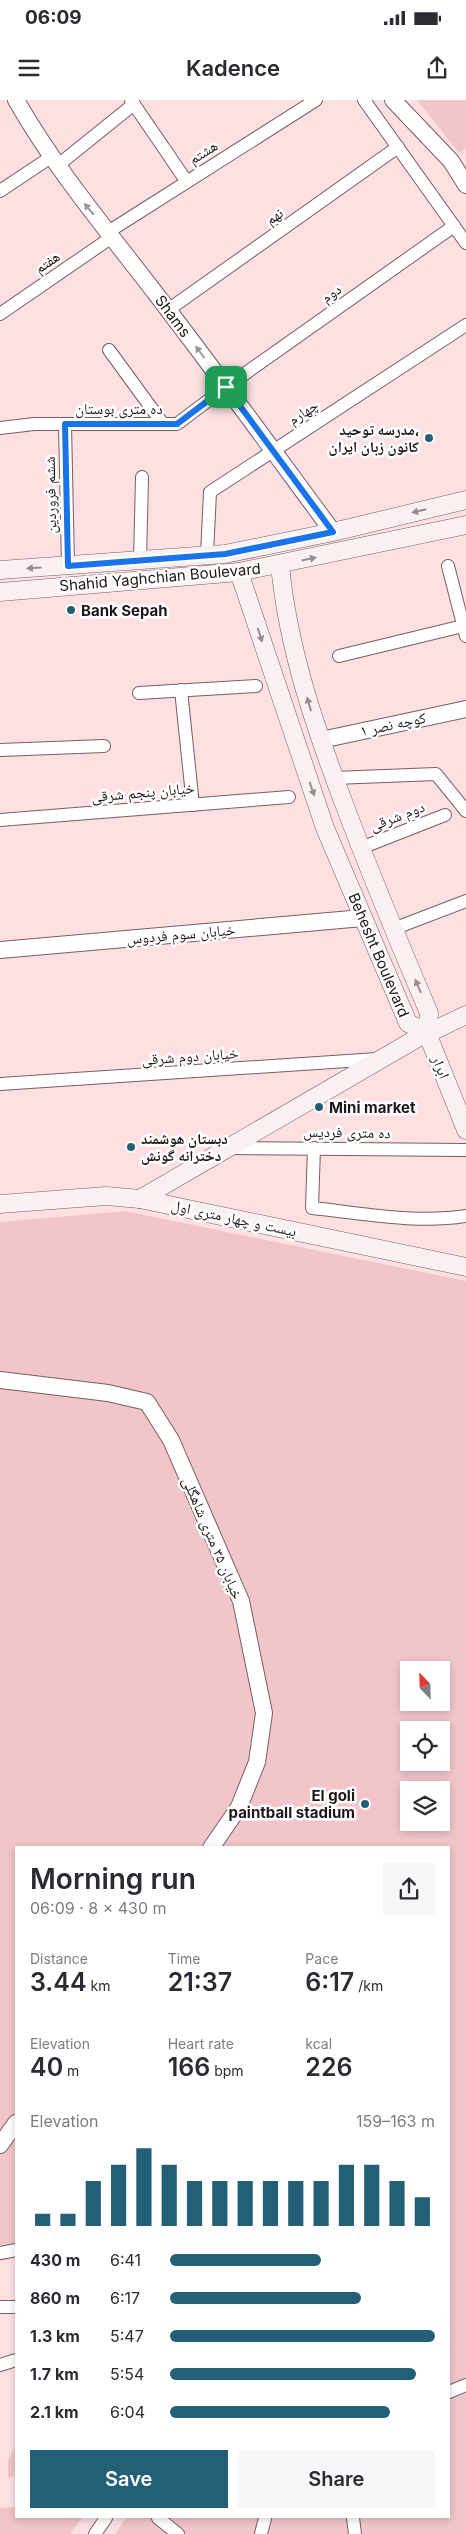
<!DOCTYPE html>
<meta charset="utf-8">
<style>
:root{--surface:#fff;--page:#f7f7f7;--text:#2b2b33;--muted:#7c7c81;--accent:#236077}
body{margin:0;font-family:Inter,"Noto Naskh Arabic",sans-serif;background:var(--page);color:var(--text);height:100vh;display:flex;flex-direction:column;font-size:19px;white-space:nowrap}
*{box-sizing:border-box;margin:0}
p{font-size:16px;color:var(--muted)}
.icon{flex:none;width:28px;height:28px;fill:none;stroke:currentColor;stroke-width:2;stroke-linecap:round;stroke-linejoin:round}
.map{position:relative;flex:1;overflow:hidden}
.sheet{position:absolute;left:15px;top:1746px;width:435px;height:672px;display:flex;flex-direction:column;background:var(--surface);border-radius:0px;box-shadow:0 2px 8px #0003}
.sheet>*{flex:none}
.needle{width:32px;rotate:337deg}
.fabs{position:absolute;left:400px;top:1561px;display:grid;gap:10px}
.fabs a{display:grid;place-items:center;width:50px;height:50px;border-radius:0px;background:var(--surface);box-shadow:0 2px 8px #0003;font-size:25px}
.pin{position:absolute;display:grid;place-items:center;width:42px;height:42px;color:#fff;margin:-21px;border-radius:10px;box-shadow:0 2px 8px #0006}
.round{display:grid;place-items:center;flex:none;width:52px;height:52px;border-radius:0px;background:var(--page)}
.summary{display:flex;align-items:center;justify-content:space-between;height:85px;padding:0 15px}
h1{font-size:28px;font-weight:600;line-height:38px}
.figures{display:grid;grid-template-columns:repeat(3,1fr);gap:8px;height:85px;padding:5px 15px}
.figures div{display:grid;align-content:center}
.figures b{font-size:25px;font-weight:600}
.figures small{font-size:14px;font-weight:400}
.figures p{font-size:14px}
.chart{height:140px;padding:10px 15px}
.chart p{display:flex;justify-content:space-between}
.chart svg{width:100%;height:90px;margin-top:5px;stroke:var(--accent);stroke-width:6}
.cta{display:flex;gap:10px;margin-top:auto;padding:10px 15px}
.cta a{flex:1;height:58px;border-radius:0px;background:var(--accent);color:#fff;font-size:20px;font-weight:600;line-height:58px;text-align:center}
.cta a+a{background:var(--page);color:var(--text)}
ul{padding:0 15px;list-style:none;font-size:16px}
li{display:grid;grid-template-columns:80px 60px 1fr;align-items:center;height:38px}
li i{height:12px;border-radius:6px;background:var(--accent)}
.status{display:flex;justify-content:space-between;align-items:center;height:35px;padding:0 25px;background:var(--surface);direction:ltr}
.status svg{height:14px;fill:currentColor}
header{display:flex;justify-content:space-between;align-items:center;height:65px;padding:0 15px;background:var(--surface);font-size:22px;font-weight:600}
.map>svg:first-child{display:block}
.green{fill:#f1c5ca;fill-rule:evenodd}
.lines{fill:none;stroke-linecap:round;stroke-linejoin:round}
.minor-casing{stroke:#775e61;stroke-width:14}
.tertiary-casing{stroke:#775e61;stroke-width:18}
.secondary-casing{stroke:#775e61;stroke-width:19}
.minor{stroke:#fff;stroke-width:12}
.tertiary{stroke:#fff;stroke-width:16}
.secondary{stroke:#f9f0f1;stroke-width:18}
.oneway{fill:#9b9697}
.oneway2{fill:#978d8f}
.route-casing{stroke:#fff;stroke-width:10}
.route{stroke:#1a73e8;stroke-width:6}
.poi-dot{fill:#236077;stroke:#fff;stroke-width:2}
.labels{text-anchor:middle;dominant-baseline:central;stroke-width:5;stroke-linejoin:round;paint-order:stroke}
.street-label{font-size:15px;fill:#201517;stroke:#fff}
.poi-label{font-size:15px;font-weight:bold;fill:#201517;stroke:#fff;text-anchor:start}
</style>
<div class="status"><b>06:09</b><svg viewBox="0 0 49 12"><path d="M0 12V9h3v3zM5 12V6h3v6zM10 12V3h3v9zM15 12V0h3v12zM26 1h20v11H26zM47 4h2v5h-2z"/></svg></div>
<header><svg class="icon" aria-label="menu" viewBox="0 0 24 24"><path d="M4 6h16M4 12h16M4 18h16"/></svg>Kadence<svg class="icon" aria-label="share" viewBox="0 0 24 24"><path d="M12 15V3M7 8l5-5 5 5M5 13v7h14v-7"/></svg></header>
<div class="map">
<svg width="466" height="2434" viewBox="0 0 466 2434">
<rect width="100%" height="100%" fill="#fee0e3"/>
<g class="green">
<polygon points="417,0 466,0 466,48 459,53"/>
<path d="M125,1111l341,70v1253h-351l11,-16h323v-670h-433v410l-16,3v-1039zM409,1570h32v32h-32zM409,1630h32v32h-32zM409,1690h32v32h-32z"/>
<polygon points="16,2345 16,2375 8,2378 8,2360"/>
<polygon points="16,2407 16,2418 82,2418 70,2434 0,2434 0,2408"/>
</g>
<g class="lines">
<g class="minor-casing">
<g id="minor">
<polyline points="131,0 187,82"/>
<polyline points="364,0 466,143"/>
<polyline points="57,66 134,4"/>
<polyline points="0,91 51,57"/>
<polyline points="108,132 316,0"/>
<polyline points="168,210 398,47"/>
<polyline points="0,214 112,137"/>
<polyline points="109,250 163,324"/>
<polyline points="65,324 68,466"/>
<polyline points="0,328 34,324 177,324 226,287 454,126"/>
<polyline points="207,455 210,392 466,225"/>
<polyline points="140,461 142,377"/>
<polyline points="448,466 466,536"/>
<polyline points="339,556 463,526"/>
<polyline points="181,590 193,705"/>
<polyline points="139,593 256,586"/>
<polyline points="0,650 104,646"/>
<polyline points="334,678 436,674 466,711"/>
<polyline points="0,720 289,697"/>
<polyline points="361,748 445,715"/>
<polyline points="393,829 466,801"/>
<polyline points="0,984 377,959"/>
<polyline points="228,1048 466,1050"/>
<path d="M314,1048l-2,60c50,5 104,16 154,8"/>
<polyline points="0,2153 16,2150"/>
<polyline points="0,2207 16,2207"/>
<polyline points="0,2265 16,2260"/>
<polyline points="449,2292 466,2285"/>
<polyline points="158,2418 178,2434"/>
<polyline points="353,2418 355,2434"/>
<polyline points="95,2434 106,2418"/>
<polyline points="261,2434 265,2418"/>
</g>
</g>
<g class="tertiary-casing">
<g id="tertiary">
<path d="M16,0c40,70 91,130 140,194 60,78 118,158 177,238"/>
<polyline points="393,0 451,61 466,85"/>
<polyline points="321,640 466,609"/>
<polyline points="0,850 363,818"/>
<polyline points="0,1280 108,1293 147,1302 171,1340 241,1501 264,1613 257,1662 239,1707 211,1748"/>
<polyline points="0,2045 16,2023"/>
</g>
</g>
<g class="secondary-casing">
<g id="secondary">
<path d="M280,465c8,85 36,165 66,244 26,69 54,136 83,204l-2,20 39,97"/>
<polyline points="0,470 225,454 333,432 466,400"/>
<polyline points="239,472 325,728 408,923 427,933"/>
<polyline points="0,492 239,472 466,425"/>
<polyline points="140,1099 414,940 466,915"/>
<polyline points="0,1104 106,1096 140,1099 466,1167"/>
</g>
</g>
<use href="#minor" class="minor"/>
<use href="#tertiary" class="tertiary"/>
<use href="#secondary" class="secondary"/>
</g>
<defs><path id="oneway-solid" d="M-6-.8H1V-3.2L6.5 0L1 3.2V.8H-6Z" transform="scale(1.25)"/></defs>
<g class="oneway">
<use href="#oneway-solid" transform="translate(89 109) rotate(-130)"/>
<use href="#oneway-solid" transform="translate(200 252) rotate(-127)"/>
</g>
<g class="oneway2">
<use href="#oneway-solid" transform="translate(419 411) rotate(167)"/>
<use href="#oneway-solid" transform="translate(309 459) rotate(-12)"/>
<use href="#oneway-solid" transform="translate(34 468) rotate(176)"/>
<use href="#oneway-solid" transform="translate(260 535) rotate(72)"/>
<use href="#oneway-solid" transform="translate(309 604) rotate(-106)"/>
<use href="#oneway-solid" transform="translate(312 689) rotate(71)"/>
<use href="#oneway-solid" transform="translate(418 886) rotate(-113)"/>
</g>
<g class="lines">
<g class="route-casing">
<polygon id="route" points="226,287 333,432 225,454 68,466 65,324 177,324"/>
</g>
<use href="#route" class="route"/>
</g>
<g class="poi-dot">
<circle cx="429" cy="338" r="5"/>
<circle cx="71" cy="510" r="5"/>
<circle cx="319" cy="1007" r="5"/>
<circle cx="131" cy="1047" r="5"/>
<circle cx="365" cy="1704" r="5"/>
</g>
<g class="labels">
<g class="street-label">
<text transform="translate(203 52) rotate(-32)">هشتم</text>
<text transform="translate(274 116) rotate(-35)">نهم</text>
<text transform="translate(47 162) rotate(-34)">هفتم</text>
<text transform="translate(331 193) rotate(-35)">دوم</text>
<text transform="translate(173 216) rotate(53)">Shams</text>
<text x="119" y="308">ده متری بوستان</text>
<text transform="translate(303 312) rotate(-33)">چهارم</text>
<text transform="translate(50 395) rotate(-91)">ششم فروردین</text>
<text transform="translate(160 477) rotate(-5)">Shahid Yaghchian Boulevard</text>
<text transform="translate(393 624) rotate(-12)">کوچه نصر ۱</text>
<text transform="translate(143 692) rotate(-5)">خیابان پنجم شرقی</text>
<text transform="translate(397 716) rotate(-21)">دوم شرقی</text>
<text transform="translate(181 834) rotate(-5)">خیابان سوم فردوس</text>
<text transform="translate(379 855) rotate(67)">Behesht Boulevard</text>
<text transform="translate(190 956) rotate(-4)">خیابان دوم شرقی</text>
<text transform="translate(441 967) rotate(68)">ابرار</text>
<text transform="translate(347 1032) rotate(1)">ده متری فردیس</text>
<text transform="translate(234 1118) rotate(12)">بیست و چهار متری اول</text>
<text transform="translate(213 1438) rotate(67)">خیابان ۳۵ متری شاهگلی</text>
</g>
<g class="poi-label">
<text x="419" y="329" text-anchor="end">مدرسه توحید،<tspan x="419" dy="17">کانون زبان ایران</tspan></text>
<text x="81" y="510">Bank Sepah</text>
<text x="329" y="1007">Mini market</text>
<text x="141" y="1038">دبستان هوشمند<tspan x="141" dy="17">دخترانه گونش</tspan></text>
<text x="355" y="1695" text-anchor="end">El goli<tspan x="355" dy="17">paintball stadium</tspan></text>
</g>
</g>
</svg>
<div class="fabs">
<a><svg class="needle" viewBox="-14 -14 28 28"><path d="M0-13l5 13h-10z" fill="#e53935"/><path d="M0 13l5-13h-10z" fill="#7c7c81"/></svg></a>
<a><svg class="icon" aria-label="locate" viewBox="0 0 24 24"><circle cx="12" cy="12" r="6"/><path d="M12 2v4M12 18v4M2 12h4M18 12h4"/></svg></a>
<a><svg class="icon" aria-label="layers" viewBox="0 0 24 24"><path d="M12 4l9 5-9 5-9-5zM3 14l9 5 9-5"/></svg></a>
</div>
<div class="pin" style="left:226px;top:287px;background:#1e9e55"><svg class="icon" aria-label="arrive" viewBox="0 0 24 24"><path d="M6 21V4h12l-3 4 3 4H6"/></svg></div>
<section class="sheet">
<div class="summary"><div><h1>Morning run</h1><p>06:09 · 8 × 430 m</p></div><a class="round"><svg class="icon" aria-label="share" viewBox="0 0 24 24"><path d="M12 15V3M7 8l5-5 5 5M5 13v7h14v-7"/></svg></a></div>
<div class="figures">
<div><p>Distance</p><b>3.44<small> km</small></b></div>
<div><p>Time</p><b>21:37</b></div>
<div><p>Pace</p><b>6:17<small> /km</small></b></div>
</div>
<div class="figures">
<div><p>Elevation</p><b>40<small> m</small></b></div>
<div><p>Heart rate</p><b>166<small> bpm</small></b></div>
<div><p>kcal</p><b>226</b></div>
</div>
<div class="chart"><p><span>Elevation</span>159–163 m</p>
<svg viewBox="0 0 160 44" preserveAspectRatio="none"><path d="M5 44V38M15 44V38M25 44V22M35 44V14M45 44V6M55 44V14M65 44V22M75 44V22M85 44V22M95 44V22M105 44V22M115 44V22M125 44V14M135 44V14M145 44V22M155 44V30"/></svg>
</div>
<ul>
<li><b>430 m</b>6:41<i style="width:57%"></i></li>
<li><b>860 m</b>6:17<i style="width:72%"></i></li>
<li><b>1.3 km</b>5:47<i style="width:100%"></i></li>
<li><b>1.7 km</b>5:54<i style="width:93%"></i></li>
<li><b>2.1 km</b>6:04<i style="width:83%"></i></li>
</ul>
<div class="cta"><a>Save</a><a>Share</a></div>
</section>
</div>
